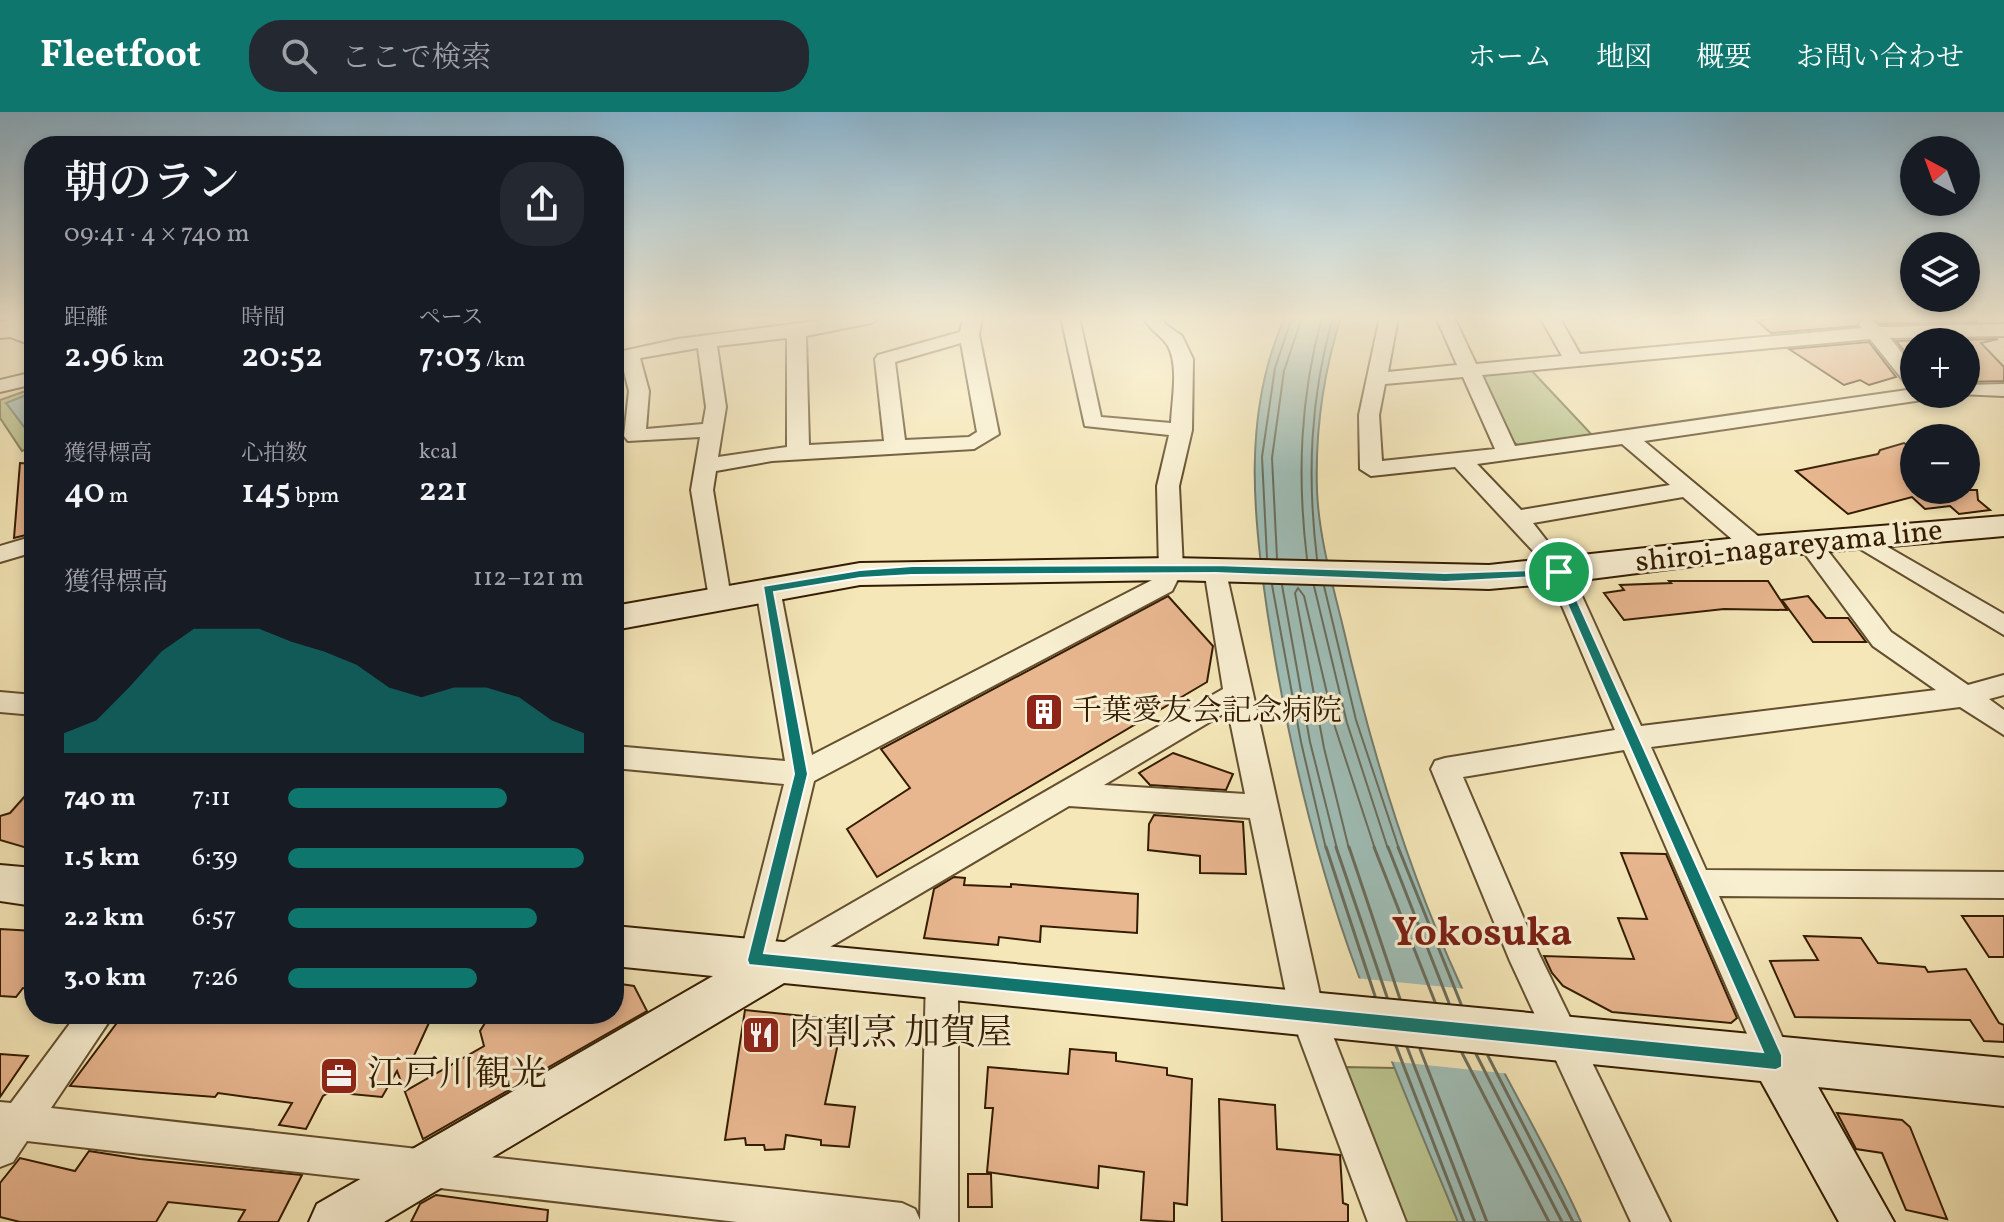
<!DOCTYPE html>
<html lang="ja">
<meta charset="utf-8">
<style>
:root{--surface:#171b24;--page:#242831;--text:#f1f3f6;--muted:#9ea1a6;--accent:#0f766e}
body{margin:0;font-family:Vollkorn,"Noto Serif JP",serif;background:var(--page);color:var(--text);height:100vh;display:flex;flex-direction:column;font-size:30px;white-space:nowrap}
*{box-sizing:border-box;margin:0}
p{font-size:26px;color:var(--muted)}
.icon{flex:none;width:44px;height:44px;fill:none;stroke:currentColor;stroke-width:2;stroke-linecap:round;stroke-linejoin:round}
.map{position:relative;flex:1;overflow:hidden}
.panel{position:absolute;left:24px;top:24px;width:600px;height:888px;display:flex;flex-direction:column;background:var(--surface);border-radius:32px;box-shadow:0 4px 12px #0003}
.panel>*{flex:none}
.needle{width:52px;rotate:319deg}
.tools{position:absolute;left:1900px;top:24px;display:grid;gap:16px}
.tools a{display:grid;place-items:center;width:80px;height:80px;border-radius:50%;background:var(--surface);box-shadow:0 4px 12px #0003;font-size:40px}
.pin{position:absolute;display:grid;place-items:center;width:68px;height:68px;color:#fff;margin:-34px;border:4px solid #fff;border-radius:50%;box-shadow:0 2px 8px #0007}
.round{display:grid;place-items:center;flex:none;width:84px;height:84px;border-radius:32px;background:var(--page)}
.summary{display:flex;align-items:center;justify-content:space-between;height:136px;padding:0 40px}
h1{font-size:44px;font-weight:600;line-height:60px}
.stats{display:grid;grid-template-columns:repeat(3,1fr);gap:12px;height:136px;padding:8px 40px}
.stats div{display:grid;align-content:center}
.stats b{font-size:34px;font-weight:600}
.stats small{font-size:22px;font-weight:400}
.stats p{font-size:22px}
.chart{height:224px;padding:16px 40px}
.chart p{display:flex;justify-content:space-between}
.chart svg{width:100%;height:144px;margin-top:8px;fill:var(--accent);opacity:.7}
ul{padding:0 40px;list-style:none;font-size:26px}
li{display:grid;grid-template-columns:128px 96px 1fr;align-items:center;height:60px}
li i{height:20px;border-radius:10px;background:var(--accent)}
header{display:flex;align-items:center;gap:48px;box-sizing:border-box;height:112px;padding:0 40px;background:var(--accent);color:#fff}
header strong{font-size:38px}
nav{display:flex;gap:44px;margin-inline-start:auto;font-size:28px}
.search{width:560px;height:72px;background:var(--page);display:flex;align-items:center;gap:20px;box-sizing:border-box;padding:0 28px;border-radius:32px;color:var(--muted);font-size:30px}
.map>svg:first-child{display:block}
.green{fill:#bbc58f;stroke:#787048;stroke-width:2}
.water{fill:#9fbeb7;stroke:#747d6e;stroke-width:2}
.pier{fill:#f5e7b8}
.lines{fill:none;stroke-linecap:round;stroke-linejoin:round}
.shore-far1{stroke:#6a6d5c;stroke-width:2}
.shore{stroke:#6a6d5c;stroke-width:3}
.building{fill:#e8b68f;stroke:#341c00;stroke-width:2}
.street-casing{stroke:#644f2e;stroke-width:4}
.secondary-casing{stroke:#341c00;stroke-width:4}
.street{fill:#f8efd1;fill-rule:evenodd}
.secondary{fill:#f8efd1;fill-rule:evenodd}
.route{fill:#0f766e;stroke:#fff;stroke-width:2;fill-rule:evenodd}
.labels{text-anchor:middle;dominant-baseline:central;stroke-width:6;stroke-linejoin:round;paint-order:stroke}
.street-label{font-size:30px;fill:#341c00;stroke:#f8efd1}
.poi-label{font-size:30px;fill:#341c00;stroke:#f8efd1;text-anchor:start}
.near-poi-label{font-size:36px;fill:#341c00;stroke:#f8efd1;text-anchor:start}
.near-quarter-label{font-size:40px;font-weight:bold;fill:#7a1f14;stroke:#f8efd1}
</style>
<header>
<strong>Fleetfoot</strong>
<div class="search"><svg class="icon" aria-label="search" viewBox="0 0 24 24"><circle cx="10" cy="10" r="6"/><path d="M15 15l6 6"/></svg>ここで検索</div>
<nav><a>ホーム</a><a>地図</a><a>概要</a><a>お問い合わせ</a></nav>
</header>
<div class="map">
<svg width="2004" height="1110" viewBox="0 0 2004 1110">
<rect width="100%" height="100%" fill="#f5e7b8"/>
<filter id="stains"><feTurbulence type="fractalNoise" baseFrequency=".0025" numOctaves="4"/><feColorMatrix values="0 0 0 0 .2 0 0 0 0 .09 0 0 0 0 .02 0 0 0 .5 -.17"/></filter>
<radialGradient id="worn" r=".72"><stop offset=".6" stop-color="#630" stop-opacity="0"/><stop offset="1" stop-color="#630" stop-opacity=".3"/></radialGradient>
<g class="green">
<polygon points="1531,258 1593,324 1518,333 1510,328 1480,264"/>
<polygon points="34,276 34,334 22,339 0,306 0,288"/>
<polygon points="1343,955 1396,956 1458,1110 1398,1110"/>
</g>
<g class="water">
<path d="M1285,205h56c-18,57 -26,114 -24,174 2,46 15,91 26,136 28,122 65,244 117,357 36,81 85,157 121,238h-123c-34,-82 -69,-164 -100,-248 -43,-115 -71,-237 -90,-358 -15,-99 -26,-204 17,-299z"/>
<polygon points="34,280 34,318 28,320 6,291"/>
</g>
<polygon class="pier" points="1355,866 1467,877 1511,962 1388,949"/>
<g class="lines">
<g class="shore-far1">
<polyline points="1267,446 1262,345 1275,256 1292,205"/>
<polyline points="1277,446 1272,346 1284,259 1302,205"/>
<path d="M1307,447c-10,-83 -7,-161 15,-242"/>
<path d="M1317,447c-10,-83 -7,-161 16,-242"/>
<polyline points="1272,473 1301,630 1326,737"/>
<polyline points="1282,473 1310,630 1337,737"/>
<polyline points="1314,474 1347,611 1388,737"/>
<polyline points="1324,474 1356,608 1399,737"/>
<polyline points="1349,737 1324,636 1295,481 1298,476 1304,484 1335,615 1375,737"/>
</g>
<g class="shore">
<polyline points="1326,735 1375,884"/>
<polyline points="1336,735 1387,885"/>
<polyline points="1349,735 1400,887"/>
<polyline points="1374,735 1435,890"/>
<polyline points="1388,735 1449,891"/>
<polyline points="1398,735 1461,892"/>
<polyline points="1396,934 1464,1110"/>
<polyline points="1407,935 1475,1110"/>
<polyline points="1420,937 1487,1110"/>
<polyline points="1462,941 1549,1110"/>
<polyline points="1476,942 1562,1110"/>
<polyline points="1488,944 1573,1110"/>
</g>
</g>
<g class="building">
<polygon points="1791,205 1864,205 1857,214 1771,221 1756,208"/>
<polygon points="1872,205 1972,205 1977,210 1881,212"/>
<polygon points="1998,227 1981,231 2004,255 2004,269 1966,270 1966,230 1914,230 1914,251 1896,229"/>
<polygon points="1869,230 1896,265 1869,273 1860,268 1844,273 1789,237"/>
<polygon points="1904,331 1914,338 1914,378 1977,378 1978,388 1990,398 1959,402 1950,394 1925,397 1912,385 1848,402 1796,359 1878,342 1880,338"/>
<polygon points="20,351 34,352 34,421 14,426"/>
<polygon points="1669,469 1768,469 1787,498 1724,497 1624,508 1604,481 1624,478 1620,473 1671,471"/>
<polygon points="1168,484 1213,534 1207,570 877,765 847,717 910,676 881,637"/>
<polygon points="1808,484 1826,506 1848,506 1866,530 1813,530 1782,488"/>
<polygon points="1173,641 1233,662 1226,678 1150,673 1139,661"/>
<polygon points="34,674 34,738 0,728 0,704 10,701"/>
<polygon points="1154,703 1243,710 1246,762 1200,761 1200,744 1148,738 1149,712"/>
<polygon points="1621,741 1666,742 1737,906 1731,911 1612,900 1563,874 1552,861 1544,844 1634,847 1618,806 1647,807"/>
<polygon points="954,765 965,766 964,773 1011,775 1011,772 1138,782 1137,821 1041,814 1040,830 999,825 998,833 924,826 934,777"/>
<polygon points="1962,804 2004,804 2004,845 1989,845"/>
<polygon points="0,817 34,819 34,877 23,876 16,885 0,884"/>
<polygon points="1804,824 1861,826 1878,851 1925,855 1928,860 1966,857 1999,911 2004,913 2004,930 1984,929 1970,908 1795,905 1770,849 1818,848"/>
<polygon points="614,871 634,874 647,899 423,1027 397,959 382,985 330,980 323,984 306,1017 279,1013 292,991 218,981 215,985 70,974 119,908 129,909 132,903 165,908 170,902 433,902 412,948 420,949 407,978 484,934 480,919 485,911 506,902 614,902"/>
<polygon points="745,898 843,908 825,992 855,995 849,1035 821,1033 821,1028 786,1023 784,1037 765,1038 764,1033 746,1033 745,1026 725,1028"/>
<polygon points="1070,937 1116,941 1116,949 1167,956 1167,963 1192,967 1187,1093 1174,1091 1174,1110 1141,1108 1144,1060 1099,1054 1098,1076 987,1060 993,996 985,996 988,955 1068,962"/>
<polygon points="0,942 28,944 0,985"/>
<polygon points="1219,987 1275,993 1277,1037 1340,1043 1343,1091 1348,1093 1348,1110 1222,1110"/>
<polygon points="1837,1001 1902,1008 1910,1015 1947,1107 1906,1098 1882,1041 1856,1037"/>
<polygon points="89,1039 140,1047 302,1063 278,1110 238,1110 245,1098 168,1090 156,1110 20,1110 0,1105 0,1071 20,1046 75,1059"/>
<polygon points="968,1062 991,1062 992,1095 968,1095"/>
<polygon points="436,1083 548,1098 547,1110 411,1110 420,1092"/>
</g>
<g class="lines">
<g class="street-casing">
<g id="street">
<polygon points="9,205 27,205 20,221 6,221 4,217"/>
<path d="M846,205h34l-9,6 -65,13 3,109 75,-4 -9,-82 3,-4 82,-23 4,-15h18l-3,18 20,99 -25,15 -202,12 -56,10 -3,19 18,108 -3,6h-18l-19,-114 9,-53 -72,4 -4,-5 5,-45 -7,-28 -8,2v-12l64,-14zM787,226v109l-69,10 8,-50 -9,-61zM961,231l16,89 -8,5 -64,3 -10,-78zM698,236l8,59 -3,17 -57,5 3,-38 -9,-33z"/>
<path d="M1061,205h18l22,100 70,6c1,-23 8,-57 -3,-77 -7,-12 -19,-15 -24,-29h18l3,7 17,12 11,23 -1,71 -13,56 4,83 -11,22 -358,190 -40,167 449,-259 -19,-120 4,-6h16l100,450 82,209h-38l-78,-209 -40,-195 -181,-12 -290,171 -12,-7 -12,5 -11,-5 -5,-10 45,-176 -170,-16v-22l171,15 -29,-172 3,-6h18l3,6 32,166 342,-176 5,-10 -2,-83 12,-51 -84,-9zM1228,599l17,83 -141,-9z"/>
<path d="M1380,205h18l-10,55 69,-7 -21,-48h18l22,47 86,-8 -22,-39h19l21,37 282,-26 -3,-4 9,-6 12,9 124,-3v12l-114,2 24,30v19l-7,-2 -37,-46 -388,36 33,71 399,-57v5h18l-10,6 -278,41 120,100 4,6 -4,6h-16l-65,-56 -150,26 38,49 70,154 295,-36 -63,-44 -76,-103 12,-8 8,2 74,95 77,53 36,-10v20l-15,4 15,11v25l-44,-28 -309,40 55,123 298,2v26l-285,-2 74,165 -5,12 -12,5 -12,-5 -140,-323 -161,27 76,177 131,268h-39l-121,-261 -79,-192 4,-8 10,-3 170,-28 -67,-157 -15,-22 -78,-84 -84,9 -11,-7 -1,-54zM1463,265l32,72 -113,12 -3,-46 6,-31zM1622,332l48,41 -149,25 -44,-46z"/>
<polygon points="34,260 34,272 0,280 0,268"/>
<polygon points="2004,272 2004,284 1958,282 1966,282 1966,273"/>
<polygon points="1860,419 2004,502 2004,523 1852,432 1848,427 1852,422"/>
<polygon points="34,424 34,440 0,450 0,434"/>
<polygon points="0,580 34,583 34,603 0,600"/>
<polygon points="942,851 954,855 958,866 958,1110 737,1110 27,1029 13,1050 0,1055 0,990 11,991 77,902 114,902 51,996 902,1091 915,1097 920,1108 926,866 930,855"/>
</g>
</g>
<g class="secondary-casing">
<g id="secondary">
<polygon points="13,209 34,216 34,234 10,225 0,226 0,210"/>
<polygon points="2004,404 2004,424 1756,446 1559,471 1489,477 1171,468 860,473 614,518 614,494 860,451 1171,446 1489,453 1756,424"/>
<polygon points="0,753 34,756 34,794 0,789"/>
<polygon points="614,814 2004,946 2004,994 1818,975 1894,1110 1839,1110 1761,969 784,871 384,1110 309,1110 317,1092 713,864 614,854"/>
</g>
</g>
<use href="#street" class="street"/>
<use href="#secondary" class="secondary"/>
</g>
<linearGradient id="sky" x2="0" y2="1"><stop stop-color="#8bb8d4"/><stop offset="0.57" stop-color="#faf4df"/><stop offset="1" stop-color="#faf4df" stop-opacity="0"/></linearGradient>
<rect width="2004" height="361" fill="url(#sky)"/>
<path class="route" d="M1216,453l229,8 118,-4 219,486v12l-6,3 -1027,-105 -2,-5 47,-186 -31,-188 97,-16 52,-4zM1216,461l229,9 110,-6 208,476 -999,-99 44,-179 -34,-182 86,-14 52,-3z"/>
<defs>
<g id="building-square" transform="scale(2)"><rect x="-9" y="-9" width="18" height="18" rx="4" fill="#8f2418" stroke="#f8efd1"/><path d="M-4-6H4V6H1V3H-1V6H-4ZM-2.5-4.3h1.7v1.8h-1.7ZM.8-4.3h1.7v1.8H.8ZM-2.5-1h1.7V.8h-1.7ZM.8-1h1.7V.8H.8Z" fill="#fff"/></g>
<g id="restaurant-square" transform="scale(2)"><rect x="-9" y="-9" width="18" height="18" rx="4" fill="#8f2418" stroke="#f8efd1"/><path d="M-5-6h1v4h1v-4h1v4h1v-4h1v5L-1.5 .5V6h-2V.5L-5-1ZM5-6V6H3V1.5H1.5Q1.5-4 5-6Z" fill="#fff"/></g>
<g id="office-square" transform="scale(2)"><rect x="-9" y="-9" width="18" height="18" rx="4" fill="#8f2418" stroke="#f8efd1"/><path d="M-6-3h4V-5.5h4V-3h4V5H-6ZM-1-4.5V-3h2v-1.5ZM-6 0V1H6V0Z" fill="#fff"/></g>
</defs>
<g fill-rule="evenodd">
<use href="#building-square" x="1044" y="600"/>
<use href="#restaurant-square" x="761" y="923"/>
<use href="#office-square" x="339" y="964"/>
</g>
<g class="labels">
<g class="street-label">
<text transform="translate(1789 435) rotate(-6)">shiroi-nagareyama line</text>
</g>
<g class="poi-label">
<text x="1072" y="600">千葉愛友会記念病院</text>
</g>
<g class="near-poi-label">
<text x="789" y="923">肉割烹 加賀屋</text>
<text x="367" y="964">江戸川観光</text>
</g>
<g class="near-quarter-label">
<text x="1482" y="823">Yokosuka</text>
</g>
</g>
<rect width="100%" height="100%" filter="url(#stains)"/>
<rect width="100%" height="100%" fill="url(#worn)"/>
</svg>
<div class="tools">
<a><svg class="needle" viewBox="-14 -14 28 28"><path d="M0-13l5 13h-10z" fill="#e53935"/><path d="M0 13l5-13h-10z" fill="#9ea1a6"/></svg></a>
<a><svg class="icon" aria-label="layers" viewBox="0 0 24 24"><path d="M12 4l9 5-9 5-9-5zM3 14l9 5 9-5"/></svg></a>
<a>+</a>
<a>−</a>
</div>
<div class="pin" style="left:1559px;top:460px;background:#1e9e55"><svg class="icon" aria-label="arrive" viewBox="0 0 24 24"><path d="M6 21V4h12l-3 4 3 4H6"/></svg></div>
<section class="panel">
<div class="summary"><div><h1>朝のラン</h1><p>09:41 · 4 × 740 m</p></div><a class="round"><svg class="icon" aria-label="share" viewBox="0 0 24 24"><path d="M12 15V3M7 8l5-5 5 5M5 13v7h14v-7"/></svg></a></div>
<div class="stats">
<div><p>距離</p><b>2.96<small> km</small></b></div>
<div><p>時間</p><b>20:52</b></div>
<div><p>ペース</p><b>7:03<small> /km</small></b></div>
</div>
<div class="stats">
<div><p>獲得標高</p><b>40<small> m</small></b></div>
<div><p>心拍数</p><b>145<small> bpm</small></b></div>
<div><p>kcal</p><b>221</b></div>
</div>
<div class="chart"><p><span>獲得標高</span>112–121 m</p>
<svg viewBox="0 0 160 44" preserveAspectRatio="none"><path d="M0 44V38L10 34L20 24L30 13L40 6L50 6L60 6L70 10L80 13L90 17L100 24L110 27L120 24L130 24L140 27L150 34L160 38V44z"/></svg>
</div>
<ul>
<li><b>740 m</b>7:11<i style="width:74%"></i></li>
<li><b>1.5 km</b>6:39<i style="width:100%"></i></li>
<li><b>2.2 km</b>6:57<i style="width:84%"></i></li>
<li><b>3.0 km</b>7:26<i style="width:64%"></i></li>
</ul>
</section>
</div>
